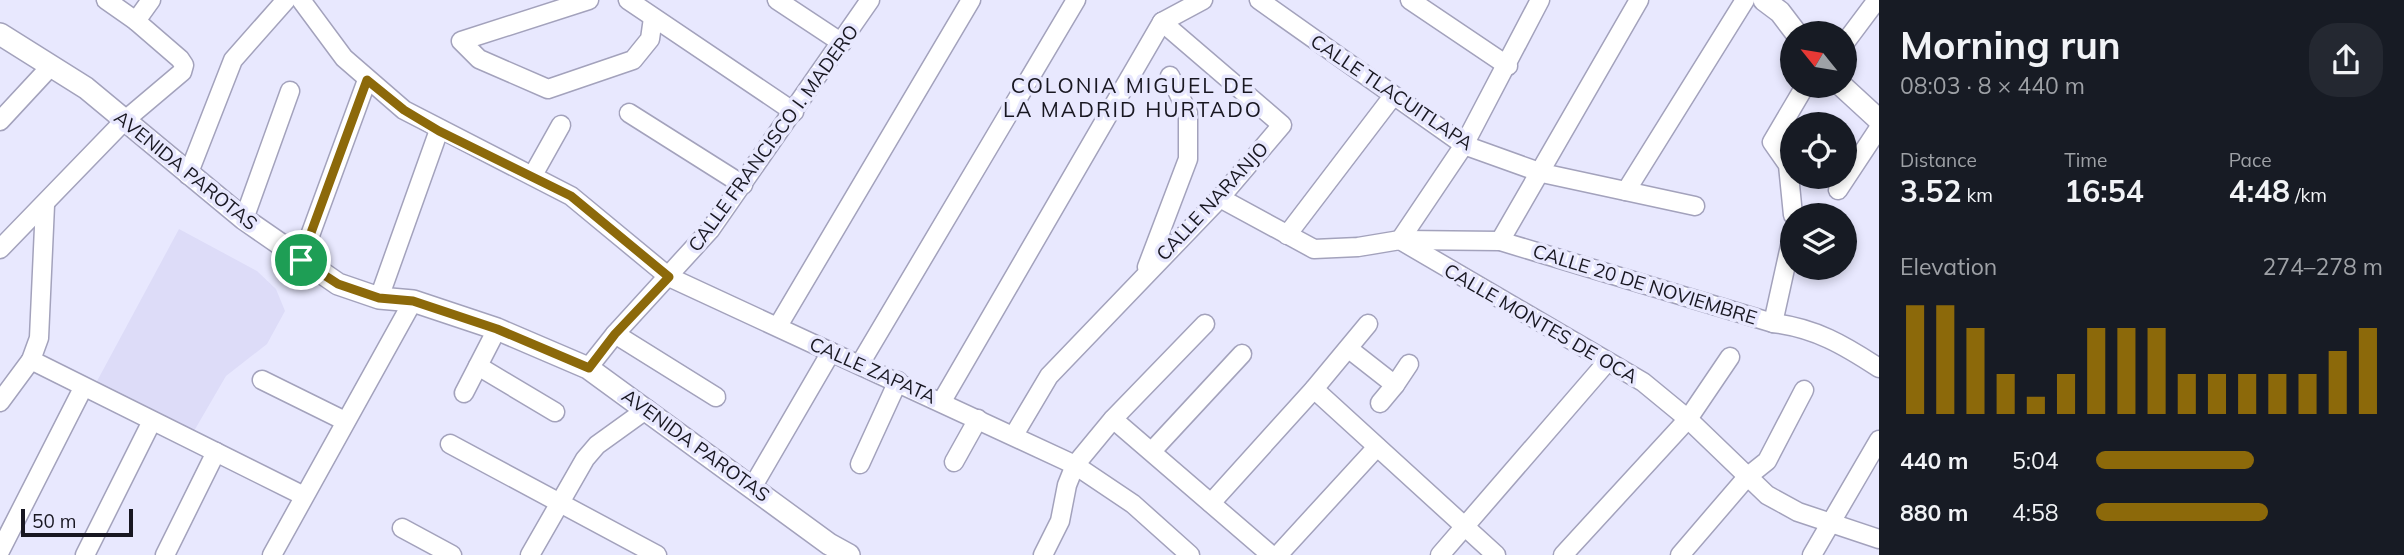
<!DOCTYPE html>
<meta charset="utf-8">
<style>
:root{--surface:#171b24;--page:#242831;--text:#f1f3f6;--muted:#9ea1a6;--accent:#8c690a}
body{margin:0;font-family:Mulish,sans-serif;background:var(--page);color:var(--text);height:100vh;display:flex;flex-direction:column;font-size:26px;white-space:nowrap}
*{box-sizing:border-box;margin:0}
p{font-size:23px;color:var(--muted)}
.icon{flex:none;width:38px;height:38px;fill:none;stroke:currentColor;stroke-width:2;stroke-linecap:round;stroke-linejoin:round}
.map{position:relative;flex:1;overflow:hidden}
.sheet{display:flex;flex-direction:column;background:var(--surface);width:525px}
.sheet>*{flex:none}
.needle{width:46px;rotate:300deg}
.fabs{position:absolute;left:1780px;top:21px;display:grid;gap:14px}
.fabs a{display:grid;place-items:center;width:77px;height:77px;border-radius:50%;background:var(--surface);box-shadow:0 4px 10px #0003;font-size:35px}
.scale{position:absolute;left:21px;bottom:18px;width:112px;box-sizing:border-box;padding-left:7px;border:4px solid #181721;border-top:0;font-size:19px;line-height:24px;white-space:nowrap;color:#181721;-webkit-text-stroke:5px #e8e8fe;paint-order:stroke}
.pin{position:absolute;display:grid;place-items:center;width:60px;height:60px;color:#fff;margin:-30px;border:4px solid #fff;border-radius:50%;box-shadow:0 2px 7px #0007}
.round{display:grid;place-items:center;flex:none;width:74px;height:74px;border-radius:28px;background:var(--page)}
.overview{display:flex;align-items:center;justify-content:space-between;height:119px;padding:0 21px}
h1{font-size:38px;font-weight:700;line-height:52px}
.figures{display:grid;grid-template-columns:repeat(3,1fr);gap:10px;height:119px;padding:7px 21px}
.figures div{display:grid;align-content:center}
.figures b{font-size:30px;font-weight:700}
.figures small{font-size:19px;font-weight:400}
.figures p{font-size:19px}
.chart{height:196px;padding:14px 21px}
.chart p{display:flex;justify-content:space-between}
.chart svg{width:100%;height:126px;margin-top:7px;stroke:var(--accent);stroke-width:6}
ul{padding:0 21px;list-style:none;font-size:23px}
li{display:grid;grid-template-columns:112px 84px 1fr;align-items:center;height:52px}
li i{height:18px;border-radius:9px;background:var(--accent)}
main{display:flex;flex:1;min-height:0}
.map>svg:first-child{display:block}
.built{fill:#dddcf8}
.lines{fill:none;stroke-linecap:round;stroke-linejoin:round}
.minor-casing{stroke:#a3a2bc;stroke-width:21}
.tertiary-casing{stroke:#a3a2bc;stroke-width:24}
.minor{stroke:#fff;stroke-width:18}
.tertiary{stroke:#fff;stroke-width:21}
.route-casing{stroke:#fff;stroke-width:14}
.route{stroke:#8c690a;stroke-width:9}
.labels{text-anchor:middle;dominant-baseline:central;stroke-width:7;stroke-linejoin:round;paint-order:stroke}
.street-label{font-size:19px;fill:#181721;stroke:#e8e8fe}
.neighbourhood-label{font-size:21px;letter-spacing:2px;fill:#181721;stroke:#e8e8fe}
</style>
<main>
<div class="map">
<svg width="1879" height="555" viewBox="0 0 1879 555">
<rect width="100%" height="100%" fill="#e8e8fe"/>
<polygon class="built" points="179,229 257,271 276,289 285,311 267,344 226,376 194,431 96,383"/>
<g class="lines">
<g class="minor-casing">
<g id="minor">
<polyline points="301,0 344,58 404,110 571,196 669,277 1075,465 1133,504 1190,555"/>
<polyline points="589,0 461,41 479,59 548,89 633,60 650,39 653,18"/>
<polyline points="628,0 794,112"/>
<polyline points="777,0 842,43"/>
<polyline points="1259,0 1464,145 1542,173 1695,206"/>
<polyline points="1410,0 1508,66"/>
<polyline points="136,21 151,0"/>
<polyline points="1162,22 1203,0"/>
<polyline points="1844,44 1877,0"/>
<polyline points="629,113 743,185"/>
<polyline points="0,121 51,66"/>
<polyline points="188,175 233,60 286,0"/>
<polyline points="533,175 561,125"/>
<polyline points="1838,190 1879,128"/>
<polyline points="1626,191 1745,0"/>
<polyline points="1220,198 1314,249 1358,247 1400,240 1643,382 1688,419 1767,495 1798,512 1879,539"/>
<polyline points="1793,215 1788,165 1772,142 1805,86"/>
<polyline points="244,219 290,91"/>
<polyline points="1287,235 1393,96"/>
<polyline points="1400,240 1464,145 1540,0"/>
<path d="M1403,240l97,1 273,82c42,5 71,22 106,45"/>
<polyline points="1500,241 1639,0"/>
<polyline points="0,249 124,121 182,72 184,65 180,59 136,21 106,0"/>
<polyline points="301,260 367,80"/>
<polyline points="1147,267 1188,159 1188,113 1170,76"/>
<polyline points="379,298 439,130"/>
<polyline points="1773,323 1792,237"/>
<polyline points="778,326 971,0"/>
<polyline points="615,334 716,397"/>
<polyline points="1349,349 1395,385 1409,364"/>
<polyline points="31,360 304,496"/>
<polyline points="860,364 1076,0"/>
<polyline points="478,366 555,412"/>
<polyline points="588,368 615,334 710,230 870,0"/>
<polyline points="262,380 345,421"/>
<polyline points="1314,389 1496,555"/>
<polyline points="464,393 497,329"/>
<polyline points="942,401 1162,22"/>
<polyline points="0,402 31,360 39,338 45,205"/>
<polyline points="1380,403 1395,385"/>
<polyline points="1113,419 1271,555"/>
<polyline points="1014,435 1049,376 1220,198 1282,125 1162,22"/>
<polyline points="450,444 657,555"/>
<polyline points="1152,451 1242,354"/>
<polyline points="954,462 978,419"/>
<polyline points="860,464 898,381"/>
<polyline points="753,486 831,352"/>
<polyline points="1211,503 1314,389 1368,324"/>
<polyline points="402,528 452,555"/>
<polyline points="0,551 83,388"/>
<polyline points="85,555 152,421"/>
<polyline points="165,555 216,452"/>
<polyline points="272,555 413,301"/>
<polyline points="530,555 585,459 597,445 647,409"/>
<polyline points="1043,555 1060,521 1067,485 1075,465 1113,419 1205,324"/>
<polyline points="1278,555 1377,447"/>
<polyline points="1440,555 1607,362"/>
<polyline points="1563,555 1688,419 1730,357"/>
<polyline points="1680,555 1747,477 1767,461 1804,390"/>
<polyline points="1812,555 1879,440"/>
</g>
</g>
<g class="tertiary-casing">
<g id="tertiary">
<polyline points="1764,0 1780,12 1796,33"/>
<polyline points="0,34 86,88 244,219 338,284 379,298 413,301 497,329 588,368 829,544 849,555"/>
<polyline points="1842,86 1879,120"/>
</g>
</g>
<use href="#minor" class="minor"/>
<use href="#tertiary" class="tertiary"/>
</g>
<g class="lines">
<g class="route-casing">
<polygon id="route" points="367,80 404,110 439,131 571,196 669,277 615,334 589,368 497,329 413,301 379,298 338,284 301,260"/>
</g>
<use href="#route" class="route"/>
</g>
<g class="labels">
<g class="street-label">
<text transform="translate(1392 92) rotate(34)">CALLE TLACUITLAPA</text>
<text transform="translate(773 138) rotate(-54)">CALLE FRANCISCO I. MADERO</text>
<text transform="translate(186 170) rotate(39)">AVENIDA PAROTAS</text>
<text transform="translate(1212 201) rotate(-47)">CALLE NARANJO</text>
<text transform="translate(1645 284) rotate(17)">CALLE 20 DE NOVIEMBRE</text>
<text transform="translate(1541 323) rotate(30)">CALLE MONTES DE OCA</text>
<text transform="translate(873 370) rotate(24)">CALLE ZAPATA</text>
<text transform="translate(696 445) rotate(36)">AVENIDA PAROTAS</text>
</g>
<g class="neighbourhood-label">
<text x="1133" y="85">COLONIA MIGUEL DE<tspan x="1133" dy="24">LA MADRID HURTADO</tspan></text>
</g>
</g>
</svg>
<div class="fabs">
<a><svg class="needle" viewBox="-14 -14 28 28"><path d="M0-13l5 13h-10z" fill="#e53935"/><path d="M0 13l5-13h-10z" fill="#9ea1a6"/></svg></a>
<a><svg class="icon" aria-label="locate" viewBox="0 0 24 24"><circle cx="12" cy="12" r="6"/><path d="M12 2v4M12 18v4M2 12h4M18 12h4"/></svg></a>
<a><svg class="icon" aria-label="layers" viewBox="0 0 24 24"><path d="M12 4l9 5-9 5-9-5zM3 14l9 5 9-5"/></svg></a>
</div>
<div class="scale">50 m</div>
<div class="pin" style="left:301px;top:260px;background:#1e9e55"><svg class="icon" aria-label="arrive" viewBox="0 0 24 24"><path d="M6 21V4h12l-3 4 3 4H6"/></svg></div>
</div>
<section class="sheet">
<div class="overview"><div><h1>Morning run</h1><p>08:03 · 8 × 440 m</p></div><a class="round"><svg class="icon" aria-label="share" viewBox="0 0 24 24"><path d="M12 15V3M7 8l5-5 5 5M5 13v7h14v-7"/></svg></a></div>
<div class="figures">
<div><p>Distance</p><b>3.52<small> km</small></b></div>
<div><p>Time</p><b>16:54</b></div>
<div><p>Pace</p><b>4:48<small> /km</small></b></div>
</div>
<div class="chart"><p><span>Elevation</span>274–278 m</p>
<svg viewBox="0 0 160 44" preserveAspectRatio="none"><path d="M5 44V6M15 44V6M25 44V14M35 44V30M45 44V38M55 44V30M65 44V14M75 44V14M85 44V14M95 44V30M105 44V30M115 44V30M125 44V30M135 44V30M145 44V22M155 44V14"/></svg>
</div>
<ul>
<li><b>440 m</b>5:04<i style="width:55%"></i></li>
<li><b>880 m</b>4:58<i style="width:60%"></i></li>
</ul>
</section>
</main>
